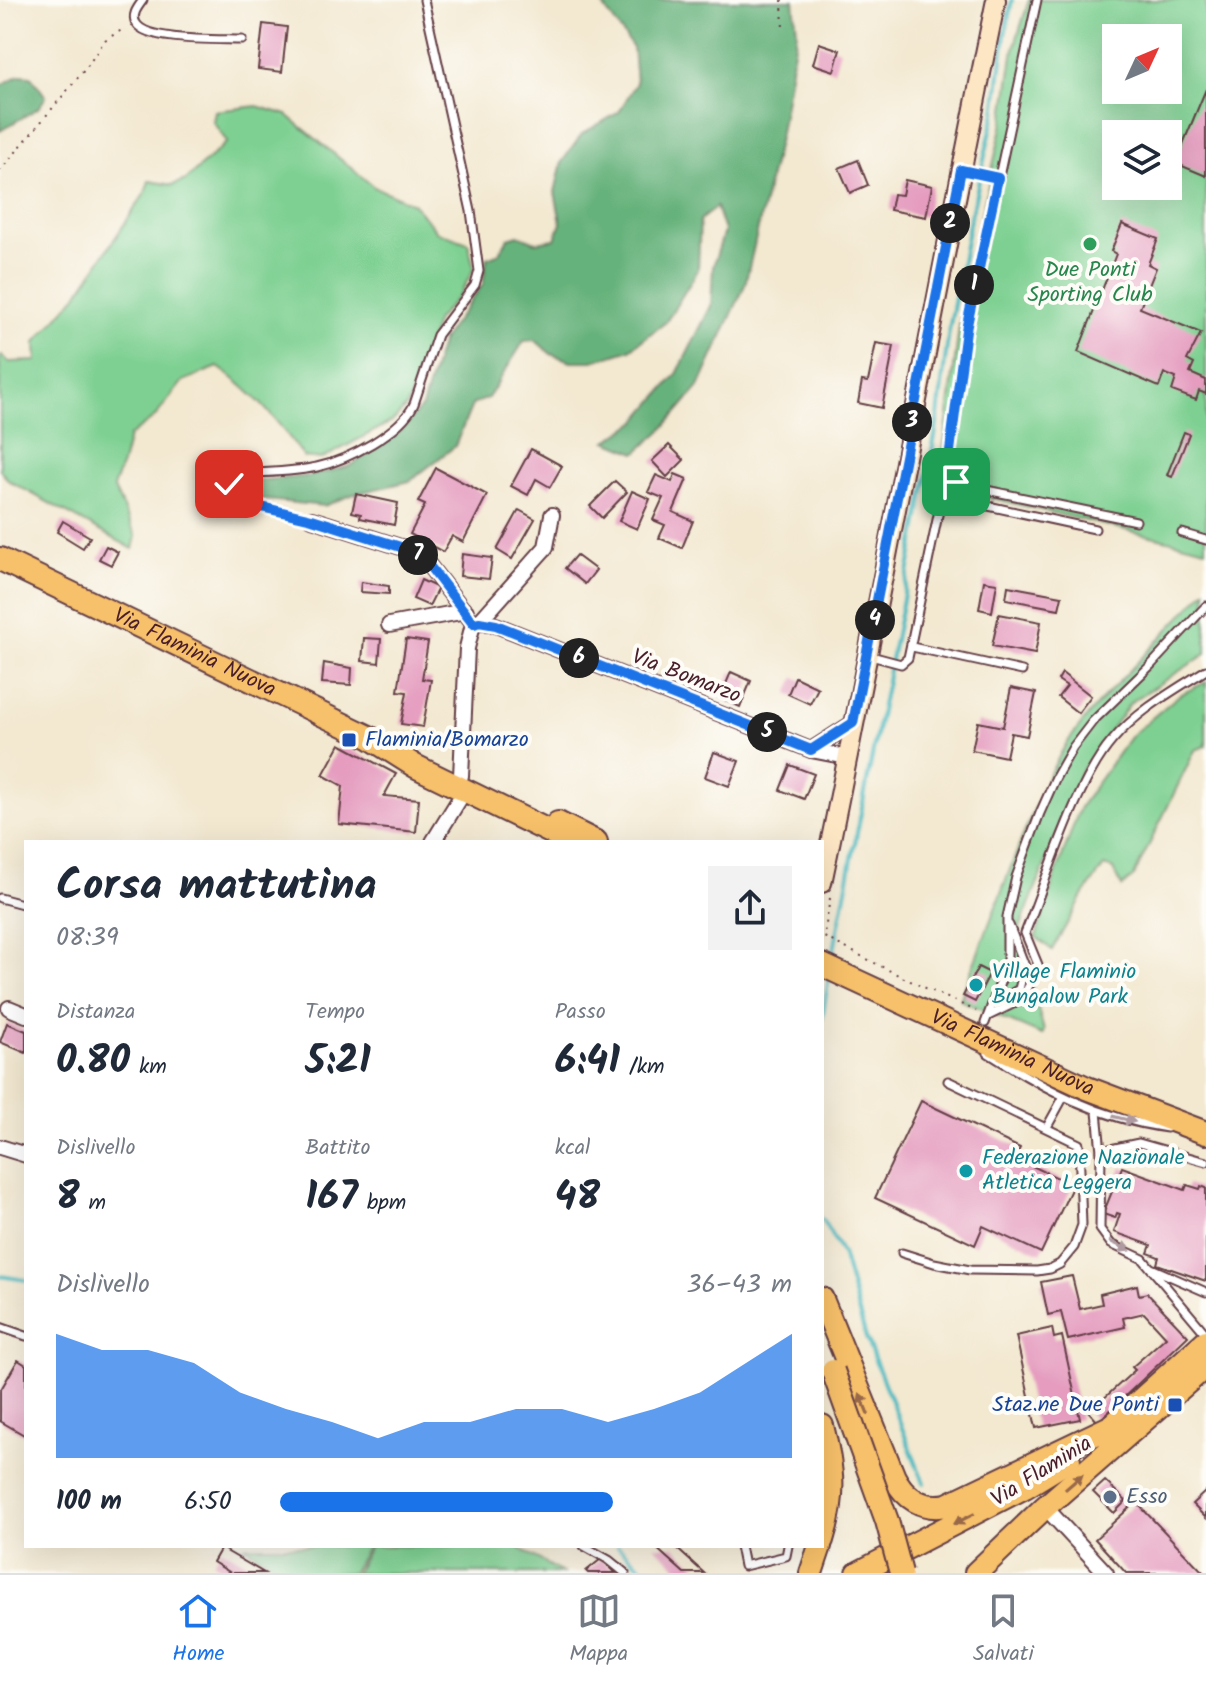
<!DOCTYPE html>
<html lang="it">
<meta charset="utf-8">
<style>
:root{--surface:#fff;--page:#f2f2f3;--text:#1f2937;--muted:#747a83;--line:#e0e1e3;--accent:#1a73e8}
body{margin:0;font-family:Kalam,sans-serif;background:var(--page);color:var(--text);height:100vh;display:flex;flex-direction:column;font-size:30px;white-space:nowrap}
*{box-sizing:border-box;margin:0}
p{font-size:26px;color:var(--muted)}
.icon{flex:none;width:44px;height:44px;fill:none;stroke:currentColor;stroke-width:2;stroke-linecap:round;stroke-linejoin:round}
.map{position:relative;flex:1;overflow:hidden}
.drawer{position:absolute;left:24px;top:840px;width:800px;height:708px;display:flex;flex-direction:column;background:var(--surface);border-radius:0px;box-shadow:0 8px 32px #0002}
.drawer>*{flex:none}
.needle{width:52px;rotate:46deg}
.controls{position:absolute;left:1102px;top:24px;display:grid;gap:16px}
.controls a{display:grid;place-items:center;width:80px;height:80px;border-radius:0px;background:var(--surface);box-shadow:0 8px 32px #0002;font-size:40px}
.pin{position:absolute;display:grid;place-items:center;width:68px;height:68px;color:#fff;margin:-34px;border-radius:16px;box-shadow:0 4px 12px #0006}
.km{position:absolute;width:40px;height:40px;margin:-20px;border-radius:50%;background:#222;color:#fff;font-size:22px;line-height:40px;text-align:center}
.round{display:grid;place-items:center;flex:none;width:84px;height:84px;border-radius:0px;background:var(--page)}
.overview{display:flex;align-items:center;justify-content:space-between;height:136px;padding:0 32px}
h1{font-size:44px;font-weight:700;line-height:60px}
.figures{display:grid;grid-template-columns:repeat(3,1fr);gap:12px;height:136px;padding:8px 32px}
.figures div{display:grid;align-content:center}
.figures b{font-size:40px;font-weight:700}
.figures small{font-size:22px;font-weight:400}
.figures p{font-size:22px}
.chart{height:224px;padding:16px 32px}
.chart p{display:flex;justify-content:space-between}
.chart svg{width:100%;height:144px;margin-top:8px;fill:var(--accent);opacity:.7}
ul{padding:0 32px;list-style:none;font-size:26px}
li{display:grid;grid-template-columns:128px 96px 1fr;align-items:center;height:60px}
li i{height:20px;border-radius:10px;background:var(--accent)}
.menu{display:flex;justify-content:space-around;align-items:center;height:112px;border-top:2px solid var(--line);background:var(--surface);font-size:22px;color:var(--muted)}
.menu a{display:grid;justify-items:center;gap:4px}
.menu .on{color:var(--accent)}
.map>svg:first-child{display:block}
.green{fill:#7ed092;stroke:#64785e;stroke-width:2;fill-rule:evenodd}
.forest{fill:#66b27c;stroke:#586854;stroke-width:2}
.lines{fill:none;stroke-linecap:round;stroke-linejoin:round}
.stream{stroke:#4bbac1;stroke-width:4}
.building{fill:#e59cbf}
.lane-casing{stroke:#633d44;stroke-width:11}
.street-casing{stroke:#633d44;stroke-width:18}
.secondary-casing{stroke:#633d44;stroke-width:22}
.primary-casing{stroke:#633d44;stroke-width:26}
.path{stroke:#633d44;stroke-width:2;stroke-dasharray:2 6;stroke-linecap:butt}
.lane{stroke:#fff;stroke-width:7}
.street{stroke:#fff;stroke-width:14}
.secondary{stroke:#fce6c4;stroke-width:18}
.primary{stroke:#f7c06b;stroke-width:22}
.primary-bridge-casing{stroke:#633d44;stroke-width:26;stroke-linecap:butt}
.primary-bridge{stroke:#f7c06b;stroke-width:22}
.oneway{fill:#ae9aa0}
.oneway2{fill:#986748}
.route-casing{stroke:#fff;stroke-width:16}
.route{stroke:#1a73e8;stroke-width:10}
.leisure-dot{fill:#2e9e5b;stroke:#fdfcf7;stroke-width:3}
.transit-dot{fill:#1a4fb4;stroke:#fdfcf7;stroke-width:3}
.culture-dot{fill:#0f9aa8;stroke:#fdfcf7;stroke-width:3}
.service-dot{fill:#5c6f8a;stroke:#fdfcf7;stroke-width:3}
.labels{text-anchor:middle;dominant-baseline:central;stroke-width:8;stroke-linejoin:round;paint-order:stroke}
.leisure-label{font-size:22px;fill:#27864d;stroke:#fdfcf7}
.street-label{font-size:22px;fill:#4a1f2b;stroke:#fdfcf7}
.transit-label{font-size:22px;fill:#164399;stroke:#fdfcf7;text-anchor:start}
.culture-label{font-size:22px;fill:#0d838f;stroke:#fdfcf7;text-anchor:start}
.service-label{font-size:22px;fill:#4e5e75;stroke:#fdfcf7;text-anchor:start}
</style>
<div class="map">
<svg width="1206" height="1573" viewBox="0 0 1206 1573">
<rect width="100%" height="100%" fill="#fdfcf7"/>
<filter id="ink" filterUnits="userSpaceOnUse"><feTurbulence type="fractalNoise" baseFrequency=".0125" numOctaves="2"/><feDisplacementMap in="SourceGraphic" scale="16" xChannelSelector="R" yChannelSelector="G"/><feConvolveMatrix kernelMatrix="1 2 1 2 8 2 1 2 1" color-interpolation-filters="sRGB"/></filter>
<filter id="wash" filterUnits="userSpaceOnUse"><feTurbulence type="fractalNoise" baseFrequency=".006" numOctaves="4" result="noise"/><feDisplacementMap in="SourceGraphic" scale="32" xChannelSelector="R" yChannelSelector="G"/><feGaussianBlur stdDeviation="1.8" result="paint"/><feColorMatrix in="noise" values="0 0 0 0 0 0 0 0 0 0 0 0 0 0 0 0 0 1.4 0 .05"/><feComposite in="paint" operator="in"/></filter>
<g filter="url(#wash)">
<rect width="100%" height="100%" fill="#f3e8d0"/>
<g class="green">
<path d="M1029,0h177v549l-267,-63 25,-198 39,-165 11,-75zM1116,38h52v52h-52zM1116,134h52v52h-52z"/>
<path d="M257,106l30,9 87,72 40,17 23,28 31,11 6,25 -13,25 -24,27 -30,86 -14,15 -71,38 -18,-2c-25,-35 -51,-66 -86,-90l-35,14 -28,36 -26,19 -7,28 -9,23 23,49 -3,13 -124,-68 -9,-11v-115l9,7 28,-1 -1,-19 42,-48 67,-101 4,-12 24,4 13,-5 41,-38 -14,-20 2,-11z"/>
<polygon points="1206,590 1206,654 1131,702 1082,770 1018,933 1044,1031 1042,1035 960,1000 1022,838 1048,777 1066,744 1094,708"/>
<polygon points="1206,682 1206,746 1195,750 1134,876 1122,887 1113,869 1104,866 1083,896 1052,950 1036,937 1055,877 1080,807 1131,736 1179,695"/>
<polygon points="244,1546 368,1546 352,1573 290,1573"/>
<polygon points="370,1546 516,1546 562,1573 355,1573"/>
</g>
<g class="forest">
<polygon points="599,0 794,0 797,32 780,133 745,285 699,387 662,430 636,453 607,441 636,422 677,374 711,306 713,267 724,231 716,207 700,220 698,270 666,322 630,349 593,361 571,361 551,354 535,340 524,341 488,398 472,405 455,446 410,481 354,494 324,506 247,498 241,492 242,485 252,481 310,476 350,466 396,435 422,407 442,340 483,284 487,258 500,253 508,238 518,235 536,242 555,239 561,223 555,192 562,162 582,134 619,112 636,83 633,48"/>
<polygon points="19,75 31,76 46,97 38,108 0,131 0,86"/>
</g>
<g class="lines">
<g class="stream">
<polyline points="832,960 936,431 949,330 970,219 995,113 1005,35 1012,0"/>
<polyline points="822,1019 829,977"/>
<polyline points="822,1219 842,1253 866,1338 924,1483"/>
<polyline points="0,1276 26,1280"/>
<polyline points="618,1546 648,1573"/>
</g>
</g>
<g id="blocks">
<g class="building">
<polygon points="263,24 287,27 282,72 258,69"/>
<polygon points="819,43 840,50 834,71 813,64"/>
<polygon points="1206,89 1206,176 1175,163"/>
<polygon points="858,160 868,185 850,193 839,168"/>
<polygon points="905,180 932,186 926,217 890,210 893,194 902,195"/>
<polygon points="1122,224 1158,239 1148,264 1156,268 1140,308 1201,333 1187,360 1194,364 1190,373 1206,380 1206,394 1199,391 1196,400 1172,391 1176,378 1164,373 1159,387 1078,352 1116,254 1111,251"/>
<polygon points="876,343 894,346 882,408 858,403 862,381 868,382"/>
<polygon points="1184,432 1189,434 1172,477 1167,475"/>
<polygon points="669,445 684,460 667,477 652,461"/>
<polygon points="531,449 562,466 550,487 536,479 528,495 511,486"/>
<polygon points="436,468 487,495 463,542 452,536 443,552 410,534 425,505 418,502"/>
<polygon points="675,474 687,479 673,512 693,521 682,548 659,538 665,525 653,520 663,498 648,492 656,475 672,482"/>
<polygon points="615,481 627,492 602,518 590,506"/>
<polygon points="632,491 650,499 637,529 619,521"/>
<polygon points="356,494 398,503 394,525 360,518 361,514 352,512"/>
<polygon points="519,510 535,519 512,559 497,550"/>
<polygon points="63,521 90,537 83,548 57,532"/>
<polygon points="106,546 118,552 111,565 99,559"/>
<polygon points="462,554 492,558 489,579 460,576"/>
<polygon points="576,555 596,570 585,584 565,568"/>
<polygon points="421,580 438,588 429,606 413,599"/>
<polygon points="984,581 997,583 992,612 979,609"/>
<polygon points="361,582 389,586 389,594 360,592"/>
<polygon points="1008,586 1062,596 1059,609 1006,599"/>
<polygon points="999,614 1041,622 1035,654 992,646"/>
<polygon points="364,638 381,639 379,663 362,661"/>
<polygon points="406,639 428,642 422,679 431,680 423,727 401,724 407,692 398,691"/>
<polygon points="324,663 352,668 351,685 322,683"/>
<polygon points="731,672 751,681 740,707 720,698"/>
<polygon points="1062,673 1091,696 1078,713 1058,697 1067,686 1058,680"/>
<polygon points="795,677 818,688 810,704 788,694"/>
<polygon points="1011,688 1036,693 1027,736 1011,733 1006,757 972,750 978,722 1003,727"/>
<polygon points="340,744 396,774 384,796 419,799 416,832 339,824 343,786 323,775"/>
<polygon points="714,752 739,761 729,786 705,777"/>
<polygon points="790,765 814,774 804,799 780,790"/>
<polygon points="978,967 990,973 975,1002 963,996"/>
<polygon points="7,1023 26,1031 26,1053 0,1042"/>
<polygon points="921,1101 1020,1148 1015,1158 1073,1185 1041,1253 983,1226 975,1245 875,1198"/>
<polygon points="1122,1167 1185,1190 1187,1185 1200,1189 1201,1186 1206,1188 1206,1281 1157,1264 1159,1257 1148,1253 1151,1245 1114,1232 1120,1214 1117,1213 1115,1218 1103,1214"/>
<polygon points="1072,1276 1080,1309 1102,1304 1100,1294 1137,1285 1139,1295 1147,1293 1188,1336 1098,1422 1089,1412 1135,1370 1132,1367 1166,1337 1144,1313 1123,1318 1125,1327 1068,1340 1061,1312 1048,1315 1041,1282"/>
<polygon points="1052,1328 1054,1338 1062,1336 1080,1419 1036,1428 1016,1336"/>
<polygon points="18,1360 26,1365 26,1436 0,1421 0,1391"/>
<polygon points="1105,1481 1126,1501 1114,1513 1093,1492"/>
<polygon points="1206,1491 1206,1518 1192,1504"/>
<polygon points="1136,1502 1204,1573 1126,1573 1095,1539"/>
<polygon points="654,1546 674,1546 704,1573 684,1573"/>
<polygon points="221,1548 264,1573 231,1573 213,1562"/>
<polygon points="601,1559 616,1573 588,1573 586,1571"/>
</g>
</g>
</g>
<g filter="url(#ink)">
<use href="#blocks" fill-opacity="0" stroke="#633d44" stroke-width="2"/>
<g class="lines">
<g class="lane-casing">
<g id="lane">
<path d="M143,0c-5,7 -12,15 -7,23 10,19 85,16 106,17"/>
<polyline points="1037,0 966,330 948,472 950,479 962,485 1136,521"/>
<polyline points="963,170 998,178"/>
<path d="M311,518l-75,-17 -6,-8 -1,-9 5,-6 9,-4c24,-2 50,-2 74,-7 31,-7 84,-35 97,-63l23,-69 38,-50 4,-14 -8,-60 -47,-211"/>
<polyline points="1182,533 1206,540"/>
<polyline points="912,647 1022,671"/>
<polyline points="871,656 901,664 908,658 942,496 1095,529"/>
<polyline points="0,898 26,905"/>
<polyline points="993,1004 1019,989 1025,966 1009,925"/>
<path d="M988,1016l33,-16 18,-33 -14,-34c22,-54 50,-149 87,-192 25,-30 61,-50 94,-71"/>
<polyline points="985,1023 1007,964 1007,917 1016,877 1040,813 1056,777 1073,747 1093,721 1151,665 1206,606"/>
<path d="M988,1053c57,36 112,66 179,75"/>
<polyline points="1097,1112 1101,1151 1100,1229 1111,1244 1143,1259 1206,1334"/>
<polyline points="1047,1127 1063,1098"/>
<polyline points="1101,1151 1139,1143 1206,1162"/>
<polyline points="902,1253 934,1263 970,1270 1037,1271 1050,1269 1060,1264 1074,1247 1082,1225 1079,1144 948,1081"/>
<polyline points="1151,1268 1206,1292"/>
<polyline points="0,1327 26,1336"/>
<polyline points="584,1546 609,1560 625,1573"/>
<polyline points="740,1546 744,1566 786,1556 788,1546"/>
</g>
</g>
<g class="street-casing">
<g id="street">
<polyline points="312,519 410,550 424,559 474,624"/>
<polyline points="479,622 546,547 552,515"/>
<polyline points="389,625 466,611"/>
<polyline points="811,750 853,723"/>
<polyline points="461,776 467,648 472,628 479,622 496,625 811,750 847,757"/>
<polyline points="433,842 465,790"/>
<polyline points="9,1008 26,1015"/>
<polyline points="0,1147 26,1155"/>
<polyline points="1045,1507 1106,1573"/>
</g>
</g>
<g class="secondary-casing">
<path id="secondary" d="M822,883c61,-293 113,-589 174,-883"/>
</g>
<g class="primary-casing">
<g id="primary">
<path id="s1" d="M0,559l369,178 46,29 156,76"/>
<polyline points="558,823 596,842"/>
<path id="s2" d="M822,965l265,123 119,45"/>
<path d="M822,1299l72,178c11,21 28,33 53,28l165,-79"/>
<path d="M822,1426c11,44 14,70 0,114"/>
<polyline points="1103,1434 1206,1341"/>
<polyline points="811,1573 820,1546"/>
<polyline points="858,1573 1025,1487 1069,1460"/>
<polyline points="976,1573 1045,1507 1206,1366"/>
</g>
</g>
<g class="path">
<polyline points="782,0 783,31"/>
<polyline points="0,171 86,68 105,40 125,28"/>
<polyline points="830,898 824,937 906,979 976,1011"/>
</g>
<use href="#lane" class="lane"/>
<use href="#street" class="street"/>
<use href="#secondary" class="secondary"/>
<use href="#primary" class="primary"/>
<g class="primary-bridge-casing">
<polyline id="primary-bridge" points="833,1371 887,1521 901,1573"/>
</g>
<use href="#primary-bridge" class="primary-bridge"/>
</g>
<defs><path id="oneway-solid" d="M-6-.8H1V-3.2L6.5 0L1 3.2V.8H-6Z" transform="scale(2)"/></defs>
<g class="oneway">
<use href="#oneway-solid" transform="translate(1124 1119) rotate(14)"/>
<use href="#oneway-solid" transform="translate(1120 1246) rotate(25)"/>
</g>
<g class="oneway2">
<use href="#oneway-solid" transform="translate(864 1404) rotate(-112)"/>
<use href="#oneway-solid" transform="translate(1074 1482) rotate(-41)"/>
<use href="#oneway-solid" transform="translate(964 1519) rotate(153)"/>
</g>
</g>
<g class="lines" filter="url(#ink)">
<g class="route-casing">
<polyline id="route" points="229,484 230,493 236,501 312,519 410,550 424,559 474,624 479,622 496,625 811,750 853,723 961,170 998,178 966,330 948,466 950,479 956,482"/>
</g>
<use href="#route" class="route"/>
</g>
<circle class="leisure-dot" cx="1090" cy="244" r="8"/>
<g class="transit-dot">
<rect x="341" y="732" width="16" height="16" rx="4"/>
<rect x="1167" y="1397" width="16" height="16" rx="4"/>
</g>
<g class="culture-dot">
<circle cx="976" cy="985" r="8"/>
<circle cx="966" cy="1171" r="8"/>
</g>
<circle class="service-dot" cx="1110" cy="1497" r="8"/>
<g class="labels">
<g class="leisure-label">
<text x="1090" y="270">Due Ponti<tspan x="1090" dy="25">Sporting Club</tspan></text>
</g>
<g class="street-label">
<text stroke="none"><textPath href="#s1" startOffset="216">Via Flaminia Nuova</textPath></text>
<text transform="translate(686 677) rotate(21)">Via Bomarzo</text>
<text stroke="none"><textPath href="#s2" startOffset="210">Via Flaminia Nuova</textPath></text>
<text transform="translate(1042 1472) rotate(-32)">Via Flaminia</text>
</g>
<g class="transit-label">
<text x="365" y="740">Flaminia/Bomarzo</text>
<text x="1159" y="1405" text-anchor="end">Staz.ne Due Ponti</text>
</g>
<g class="culture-label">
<text x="992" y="972">Village Flaminio<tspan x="992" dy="25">Bungalow Park</tspan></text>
<text x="982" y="1158">Federazione Nazionale<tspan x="982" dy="25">Atletica Leggera</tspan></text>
</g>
<g class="service-label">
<text x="1126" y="1497">Esso</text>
</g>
</g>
</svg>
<div class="controls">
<a><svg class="needle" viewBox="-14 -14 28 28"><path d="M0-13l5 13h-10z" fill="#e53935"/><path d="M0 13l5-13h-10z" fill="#747a83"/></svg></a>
<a><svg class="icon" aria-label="layers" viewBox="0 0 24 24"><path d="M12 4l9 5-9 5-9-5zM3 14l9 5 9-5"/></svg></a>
</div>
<div class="pin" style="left:956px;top:482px;background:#1e9e55"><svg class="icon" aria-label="arrive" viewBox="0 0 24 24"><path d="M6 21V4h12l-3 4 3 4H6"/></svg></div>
<div class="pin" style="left:229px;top:484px;background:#d93025"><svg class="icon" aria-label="check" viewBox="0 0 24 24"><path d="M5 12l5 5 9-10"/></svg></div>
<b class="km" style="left:974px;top:285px">1</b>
<b class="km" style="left:950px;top:223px">2</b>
<b class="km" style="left:912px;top:422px">3</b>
<b class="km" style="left:875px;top:620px">4</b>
<b class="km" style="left:767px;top:732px">5</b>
<b class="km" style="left:579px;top:658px">6</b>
<b class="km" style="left:418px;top:555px">7</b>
<section class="drawer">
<div class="overview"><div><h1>Corsa mattutina</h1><p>08:39</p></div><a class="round"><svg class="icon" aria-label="share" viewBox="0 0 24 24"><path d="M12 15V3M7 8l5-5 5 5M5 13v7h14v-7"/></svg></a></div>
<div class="figures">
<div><p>Distanza</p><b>0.80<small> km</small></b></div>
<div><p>Tempo</p><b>5:21</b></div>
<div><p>Passo</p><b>6:41<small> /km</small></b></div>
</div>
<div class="figures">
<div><p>Dislivello</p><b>8<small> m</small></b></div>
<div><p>Battito</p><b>167<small> bpm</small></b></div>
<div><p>kcal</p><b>48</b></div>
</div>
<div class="chart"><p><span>Dislivello</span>36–43 m</p>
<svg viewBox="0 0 160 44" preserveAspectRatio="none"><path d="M0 44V6L10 11L20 11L30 15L40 24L50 29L60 33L70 38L80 33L90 33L100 29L110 29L120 33L130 29L140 24L150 15L160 6V44z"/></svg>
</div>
<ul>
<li><b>100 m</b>6:50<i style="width:65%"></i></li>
</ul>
</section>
</div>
<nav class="menu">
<a class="on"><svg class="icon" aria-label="home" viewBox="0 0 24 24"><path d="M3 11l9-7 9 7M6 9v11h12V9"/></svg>Home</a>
<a><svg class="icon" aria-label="map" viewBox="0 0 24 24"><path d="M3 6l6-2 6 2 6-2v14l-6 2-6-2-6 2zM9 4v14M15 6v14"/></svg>Mappa</a>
<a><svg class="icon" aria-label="saved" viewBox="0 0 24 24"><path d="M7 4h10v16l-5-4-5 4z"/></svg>Salvati</a>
</nav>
